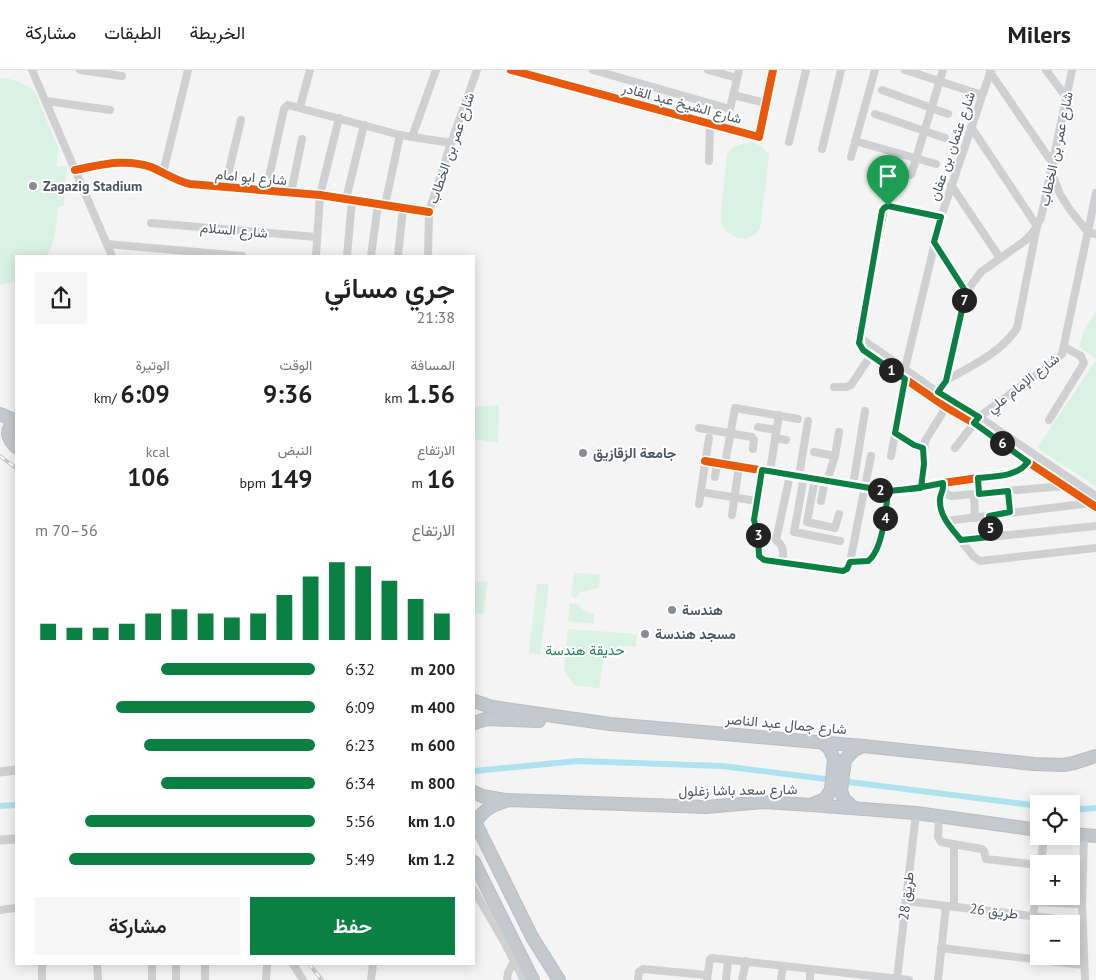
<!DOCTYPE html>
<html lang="ar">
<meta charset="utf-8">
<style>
:root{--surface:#fff;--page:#f6f6f6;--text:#202124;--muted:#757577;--line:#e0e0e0;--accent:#0b8043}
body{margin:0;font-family:"PT Sans",Vazirmatn,sans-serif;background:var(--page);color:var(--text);direction:rtl;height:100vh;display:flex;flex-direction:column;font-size:19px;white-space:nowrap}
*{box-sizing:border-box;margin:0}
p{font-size:16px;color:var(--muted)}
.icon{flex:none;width:28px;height:28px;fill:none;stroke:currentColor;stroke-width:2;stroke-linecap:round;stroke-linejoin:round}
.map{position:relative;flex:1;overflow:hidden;direction:ltr}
.side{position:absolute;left:15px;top:185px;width:460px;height:710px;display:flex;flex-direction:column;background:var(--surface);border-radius:0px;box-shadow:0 2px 12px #0003;direction:rtl}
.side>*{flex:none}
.buttons{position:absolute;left:1030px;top:725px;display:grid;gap:10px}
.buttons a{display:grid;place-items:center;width:50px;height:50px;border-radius:0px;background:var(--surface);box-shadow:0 2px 12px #0003;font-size:25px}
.pin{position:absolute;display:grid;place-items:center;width:42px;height:42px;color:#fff;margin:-51px -21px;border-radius:50% 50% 50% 0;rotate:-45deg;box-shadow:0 0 5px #0007}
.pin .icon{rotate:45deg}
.km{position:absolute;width:25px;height:25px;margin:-12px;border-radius:50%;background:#222;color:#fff;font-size:14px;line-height:25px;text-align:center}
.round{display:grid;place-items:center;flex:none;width:52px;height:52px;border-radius:0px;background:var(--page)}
.summary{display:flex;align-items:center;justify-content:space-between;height:85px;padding:0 20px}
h1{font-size:28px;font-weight:600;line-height:38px}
.figures{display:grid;grid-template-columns:repeat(3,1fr);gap:8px;height:85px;padding:5px 20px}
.figures div{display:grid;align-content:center}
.figures b{font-size:25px;font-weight:600}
.figures small{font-size:14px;font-weight:400}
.figures p{font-size:14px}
.chart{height:140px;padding:10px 20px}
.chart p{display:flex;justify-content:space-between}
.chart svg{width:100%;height:90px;margin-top:5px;stroke:var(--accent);stroke-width:6}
.primary-button{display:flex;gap:10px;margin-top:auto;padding:10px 20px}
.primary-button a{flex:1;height:58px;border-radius:0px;background:var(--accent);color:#fff;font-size:20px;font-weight:600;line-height:58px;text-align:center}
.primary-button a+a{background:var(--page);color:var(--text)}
ul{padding:0 20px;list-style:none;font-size:16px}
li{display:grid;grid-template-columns:80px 60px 1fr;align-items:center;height:38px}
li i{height:12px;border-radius:6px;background:var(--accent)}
header{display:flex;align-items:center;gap:30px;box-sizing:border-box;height:70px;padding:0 25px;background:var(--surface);border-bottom:1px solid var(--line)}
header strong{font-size:24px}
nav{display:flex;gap:28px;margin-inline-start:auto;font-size:18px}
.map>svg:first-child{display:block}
.green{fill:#d9f2e3}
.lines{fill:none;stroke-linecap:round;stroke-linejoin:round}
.canal{stroke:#aee2f0;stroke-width:6}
.trunk-casing{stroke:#b9bec3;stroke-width:14}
.minor{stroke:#ced0d2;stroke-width:8}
.tertiary{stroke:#ced0d2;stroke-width:9}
.trunk{stroke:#c4c9cd;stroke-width:12}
.rail-casing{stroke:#c9cacc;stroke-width:4}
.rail{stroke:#fff;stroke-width:2;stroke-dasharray:5.5;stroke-linecap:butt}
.cycleway-casing{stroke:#fff;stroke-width:11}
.cycleway{stroke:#e8590c;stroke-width:8}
.route-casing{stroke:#fff;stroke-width:10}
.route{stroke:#0b8043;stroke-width:6}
.poi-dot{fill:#868d94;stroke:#fff;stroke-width:2}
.labels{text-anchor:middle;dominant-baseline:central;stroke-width:4;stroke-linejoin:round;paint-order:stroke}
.street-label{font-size:14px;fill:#4a5661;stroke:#fff}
.poi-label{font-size:14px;font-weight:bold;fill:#4a5661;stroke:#fff;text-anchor:start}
.park-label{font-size:14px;fill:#17864f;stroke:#fff}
</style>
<header>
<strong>Milers</strong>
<nav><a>الخريطة</a><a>الطبقات</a><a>مشاركة</a></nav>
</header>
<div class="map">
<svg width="1096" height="910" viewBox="0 0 1096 910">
<rect width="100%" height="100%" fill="#f4f4f4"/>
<g class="green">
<path d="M0,8c13,0 38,9 39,24l19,46 -1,18h10l-3,40 -6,1c-2,17 -2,34 -11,49h-31v26l-16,3z"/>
<path d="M751,72l10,4 8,8 -9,75c-5,6 -12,11 -20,9 -8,-1 -15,-6 -18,-13 -3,-9 4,-58 5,-71l7,-8z"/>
<polygon points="1096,241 1096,289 1079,277 1084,260"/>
<polygon points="1096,290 1096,416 1037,378"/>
<polygon points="499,335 498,373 474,369 474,337"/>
<polygon points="574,503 600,504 599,518 580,522 576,528 571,526"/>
<polygon points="474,511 488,512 483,544 474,543"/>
<polygon points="537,514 549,514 540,585 529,583"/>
<polygon points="570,533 578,534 582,539 594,545 594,554 568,551"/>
<polygon points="568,559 637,564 636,577 618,575 615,579 612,587 604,585 599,618 574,615 564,600"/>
</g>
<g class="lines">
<g class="canal">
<polyline points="474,701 577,691 722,696 1039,736"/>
<polyline points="0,736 16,735"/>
<polyline points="1071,740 1096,738"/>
</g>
<g class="trunk-casing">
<g id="trunk">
<polyline points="0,344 16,351"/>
<path d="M16,354c-13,5 -8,15 0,23"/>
<polyline points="474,631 492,637 610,654 863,676 1034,694 1063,695 1074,693 1096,686"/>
<polyline points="474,653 486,649 539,651"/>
<polyline points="474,722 482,726 505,730"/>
<polyline points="813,734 825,729 831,720 834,689 829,678 823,673"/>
<polyline points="854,738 844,729 841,721 845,690 854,680 863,676"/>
<polyline points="474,750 532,867 559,910"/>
<path d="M475,752c11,-14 17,-17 34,-22l197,7 58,-5 47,3 105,8 123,17"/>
<polyline points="1071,764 1096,766"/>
<polyline points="474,792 533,910"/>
</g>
</g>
<g class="minor">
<polyline points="32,0 112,186"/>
<polyline points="80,0 122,6"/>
<polyline points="511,0 759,67 773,0"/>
<polyline points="593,0 730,39 739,0"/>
<polyline points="708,0 737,8"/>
<polyline points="905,0 982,25"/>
<polyline points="1046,0 1067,28"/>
<polyline points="990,2 1053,94"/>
<polyline points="882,20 948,44"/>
<polyline points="733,25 766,33"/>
<polyline points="46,31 110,40"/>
<polyline points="300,37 310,0"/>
<polyline points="875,44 945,68"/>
<polyline points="412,67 436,0"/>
<polyline points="855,71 936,94"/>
<polyline points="789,72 806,0"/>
<polyline points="822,79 841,0"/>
<polyline points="851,87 875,0"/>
<polyline points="709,91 710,53"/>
<path d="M75,100c26,-5 50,-12 76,-3 14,6 25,14 39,17l130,11 109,17"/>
<polyline points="163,103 188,0"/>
<polyline points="1052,104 1060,124 1070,140 1088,162 1096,164"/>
<polyline points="911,105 943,0"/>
<polyline points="951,115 1000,188"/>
<polyline points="225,117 241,50"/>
<polyline points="266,121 284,39 288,35 400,65 451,73"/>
<polyline points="291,123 302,69"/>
<polyline points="346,129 364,55"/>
<polyline points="385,135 400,65"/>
<polyline points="941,147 888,136 884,138 859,267 860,275 863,280 946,337 974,353 1028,392 1096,437"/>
<polyline points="151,153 317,167"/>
<polyline points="934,172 966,222"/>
<polyline points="107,174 242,186"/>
<polyline points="316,186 320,125 339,48"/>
<polyline points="347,186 352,130"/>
<polyline points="371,186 378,134"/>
<polyline points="398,186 403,138"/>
<polyline points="428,186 429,142 451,73 477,0"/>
<polyline points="859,267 950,331 979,347 1096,426"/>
<polyline points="903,307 941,147 991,0"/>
<path d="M945,311c26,-15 56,-28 72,-53l20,-102 -66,-99"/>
<polyline points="834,317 846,317 851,315 873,282"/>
<polyline points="934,329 945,311 966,222 981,202 1026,170 1034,161 1041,148 1072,0"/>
<polyline points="1049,350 1084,293 1081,286 1064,277"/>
<polyline points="758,357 776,360"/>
<polyline points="699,358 752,367 754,370 753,379"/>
<polyline points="895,363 916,377 923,378"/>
<polyline points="775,368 786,370"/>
<polyline points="955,378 979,347 1053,293 1062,284 1096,123"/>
<polyline points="814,382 835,386"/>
<polyline points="891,386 905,309"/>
<polyline points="705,391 887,421 908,420 943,413 1013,403 1021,400 1028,392"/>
<polyline points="725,394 735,338 798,349"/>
<polyline points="762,400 755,446 760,488 766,491 843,501 848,498 850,492 871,386"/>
<polyline points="770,401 779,345"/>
<polyline points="799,406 808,351"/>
<polyline points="715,407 717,393"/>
<polyline points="804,407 794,462 840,471"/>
<polyline points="815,409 807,452 835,458 839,444"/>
<polyline points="827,411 835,386 839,362"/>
<polyline points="853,415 865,341"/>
<polyline points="921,417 925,371 948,334"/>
<polyline points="944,417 945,423 951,426 1064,416"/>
<path d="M944,421c-15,19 18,50 30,66l6,4 116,-13"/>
<polyline points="1008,421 1010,442"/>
<polyline points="701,422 757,431"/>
<polyline points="974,424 975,448"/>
<polyline points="821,431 825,410"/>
<polyline points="699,434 709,368"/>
<polyline points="732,445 739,396"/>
<polyline points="989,446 990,467"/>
<polyline points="946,451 1091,433"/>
<polyline points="961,470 1096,456"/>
<polyline points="850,492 868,491 871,490 883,458 887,421"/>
<path d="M782,493c2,-10 2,-17 -6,-23l14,-65"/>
<polyline points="939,746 938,767 941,772 982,779 984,781 986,789 1039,795"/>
<polyline points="1084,766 1082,834 1085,910"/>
<polyline points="1041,794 1044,766"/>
<polyline points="474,820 503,870 524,910"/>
<polyline points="906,831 1082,852"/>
<polyline points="1036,832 1082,834"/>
<polyline points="954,837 954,774"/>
<polyline points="0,840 16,838"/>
<polyline points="1033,846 1039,808"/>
<polyline points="941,878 1084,895"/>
<polyline points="42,894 42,910"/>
<polyline points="97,894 98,910"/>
<polyline points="152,894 152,910"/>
<polyline points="176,894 176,910"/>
<polyline points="205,894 205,910"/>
<polyline points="293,894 303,910"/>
<polyline points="810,899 810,910"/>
<polyline points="897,909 916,743"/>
<polyline points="266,910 267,894"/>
<polyline points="371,910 373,894"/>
<polyline points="507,910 508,903 514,891"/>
<polyline points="638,910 639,902 643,899 707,905"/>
<polyline points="707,910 710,889 712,888 909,910"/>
<polyline points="726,910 728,890"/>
<polyline points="742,910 746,891"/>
<polyline points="781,910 783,896"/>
<polyline points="938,910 946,836"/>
</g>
<g class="tertiary">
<polyline points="0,702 16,700"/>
<polyline points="0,770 16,769"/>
</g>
<use href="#trunk" class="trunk"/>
<g class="rail-casing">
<g id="rail">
<polyline points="0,386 16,398"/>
<polyline points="309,894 322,910"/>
</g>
</g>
<use href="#rail" class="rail"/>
<g class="cycleway-casing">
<g id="cycleway">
<polyline points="511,0 759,67 773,0"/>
<path d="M75,100c26,-5 50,-12 76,-3 14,6 25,14 39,17l130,11 109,17"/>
<polyline points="941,147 888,136 884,138 859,267 860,275 863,280 946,337 974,353 1028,392 1096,437"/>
<polyline points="705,391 887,421 908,420 943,413 1013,403 1021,400 1028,392"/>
</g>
</g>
<use href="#cycleway" class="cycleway"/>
</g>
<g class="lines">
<g class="route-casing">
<path id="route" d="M888,136l-4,2 -2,3 -23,132 4,7 42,29 -10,54 19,12 9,3 1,16 -3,24 -33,3 -126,-21 -8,50 4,15 1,21 5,4 79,11 4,-2 3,-7 18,-1c15,-11 18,-52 20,-70 19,-1 36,-4 55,-8 1,11 -4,10 -3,19 0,15 12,27 21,38l29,-3 -1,-21 21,-4 -2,-21 -29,3 -1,-16c17,-2 39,-1 50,-16l-54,-39 5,-6 -41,-25 8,-11 20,-89 -32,-50 7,-25 -53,-11"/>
</g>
<use href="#route" class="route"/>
</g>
<g class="poi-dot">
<circle cx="33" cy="116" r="5"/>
<circle cx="583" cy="383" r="5"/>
<circle cx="672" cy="540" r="5"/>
<circle cx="645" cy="564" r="5"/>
</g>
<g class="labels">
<g class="street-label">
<text transform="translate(682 33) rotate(15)">شارع الشيخ عبد القادر</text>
<text transform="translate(952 76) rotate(-71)">شارع عثمان بن عفان</text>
<text transform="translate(451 78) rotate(-71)">شارع عمر بن الخطاب</text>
<text transform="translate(1056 79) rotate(-78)">شارع عمر بن الخطاب</text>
<text transform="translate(251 107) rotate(5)">شارع ابو امام</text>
<text transform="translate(234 160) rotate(5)">شارع السلام</text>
<text transform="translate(1023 313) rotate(-38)">شارع الإمام علي</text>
<text transform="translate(786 654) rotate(5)">شارع جمال عبد الناصر</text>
<text transform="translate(738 720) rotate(-1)">شارع سعد باشا زغلول</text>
<text transform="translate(906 826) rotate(-83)">طريق 28</text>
<text transform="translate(994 841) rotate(7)">طريق 26</text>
</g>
<g class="poi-label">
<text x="43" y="116">Zagazig Stadium</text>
<text x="593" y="383">جامعة الزقازيق</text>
<text x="682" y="540">هندسة</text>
<text x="655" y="564">مسجد هندسة</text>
</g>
<g class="park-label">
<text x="585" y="580">حديقة هندسة</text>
</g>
</g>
</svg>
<div class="buttons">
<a><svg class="icon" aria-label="locate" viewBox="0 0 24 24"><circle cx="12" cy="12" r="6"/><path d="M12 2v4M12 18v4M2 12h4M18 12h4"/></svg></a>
<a>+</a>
<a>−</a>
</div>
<div class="pin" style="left:888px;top:136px;background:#1e9e55"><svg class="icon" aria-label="arrive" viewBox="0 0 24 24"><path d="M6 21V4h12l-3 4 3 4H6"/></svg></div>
<b class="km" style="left:891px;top:300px">1</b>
<b class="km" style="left:880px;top:420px">2</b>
<b class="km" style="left:758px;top:465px">3</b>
<b class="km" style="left:885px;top:448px">4</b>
<b class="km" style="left:990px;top:458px">5</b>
<b class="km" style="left:1002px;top:373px">6</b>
<b class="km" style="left:964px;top:230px">7</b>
<section class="side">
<div class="summary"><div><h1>جري مسائي</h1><p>21:38</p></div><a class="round"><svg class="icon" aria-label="share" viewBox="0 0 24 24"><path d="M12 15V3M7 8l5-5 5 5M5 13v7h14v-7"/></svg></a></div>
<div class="figures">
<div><p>المسافة</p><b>1.56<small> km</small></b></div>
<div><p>الوقت</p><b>9:36</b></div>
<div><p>الوتيرة</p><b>6:09<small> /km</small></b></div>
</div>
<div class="figures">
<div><p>الارتفاع</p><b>16<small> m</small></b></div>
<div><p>النبض</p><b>149<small> bpm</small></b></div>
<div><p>kcal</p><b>106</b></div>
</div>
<div class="chart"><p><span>الارتفاع</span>56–70 m</p>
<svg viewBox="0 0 160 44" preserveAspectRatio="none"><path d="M5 44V36M15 44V38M25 44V38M35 44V36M45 44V31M55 44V29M65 44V31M75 44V33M85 44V31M95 44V22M105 44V13M115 44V6M125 44V8M135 44V15M145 44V24M155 44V31"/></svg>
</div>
<ul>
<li><b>200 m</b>6:32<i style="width:55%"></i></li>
<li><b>400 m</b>6:09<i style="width:71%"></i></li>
<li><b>600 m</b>6:23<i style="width:61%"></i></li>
<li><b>800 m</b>6:34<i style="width:55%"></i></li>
<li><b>1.0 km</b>5:56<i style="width:82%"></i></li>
<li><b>1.2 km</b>5:49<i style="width:88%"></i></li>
</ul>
<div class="primary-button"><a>حفظ</a><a>مشاركة</a></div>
</section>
</div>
